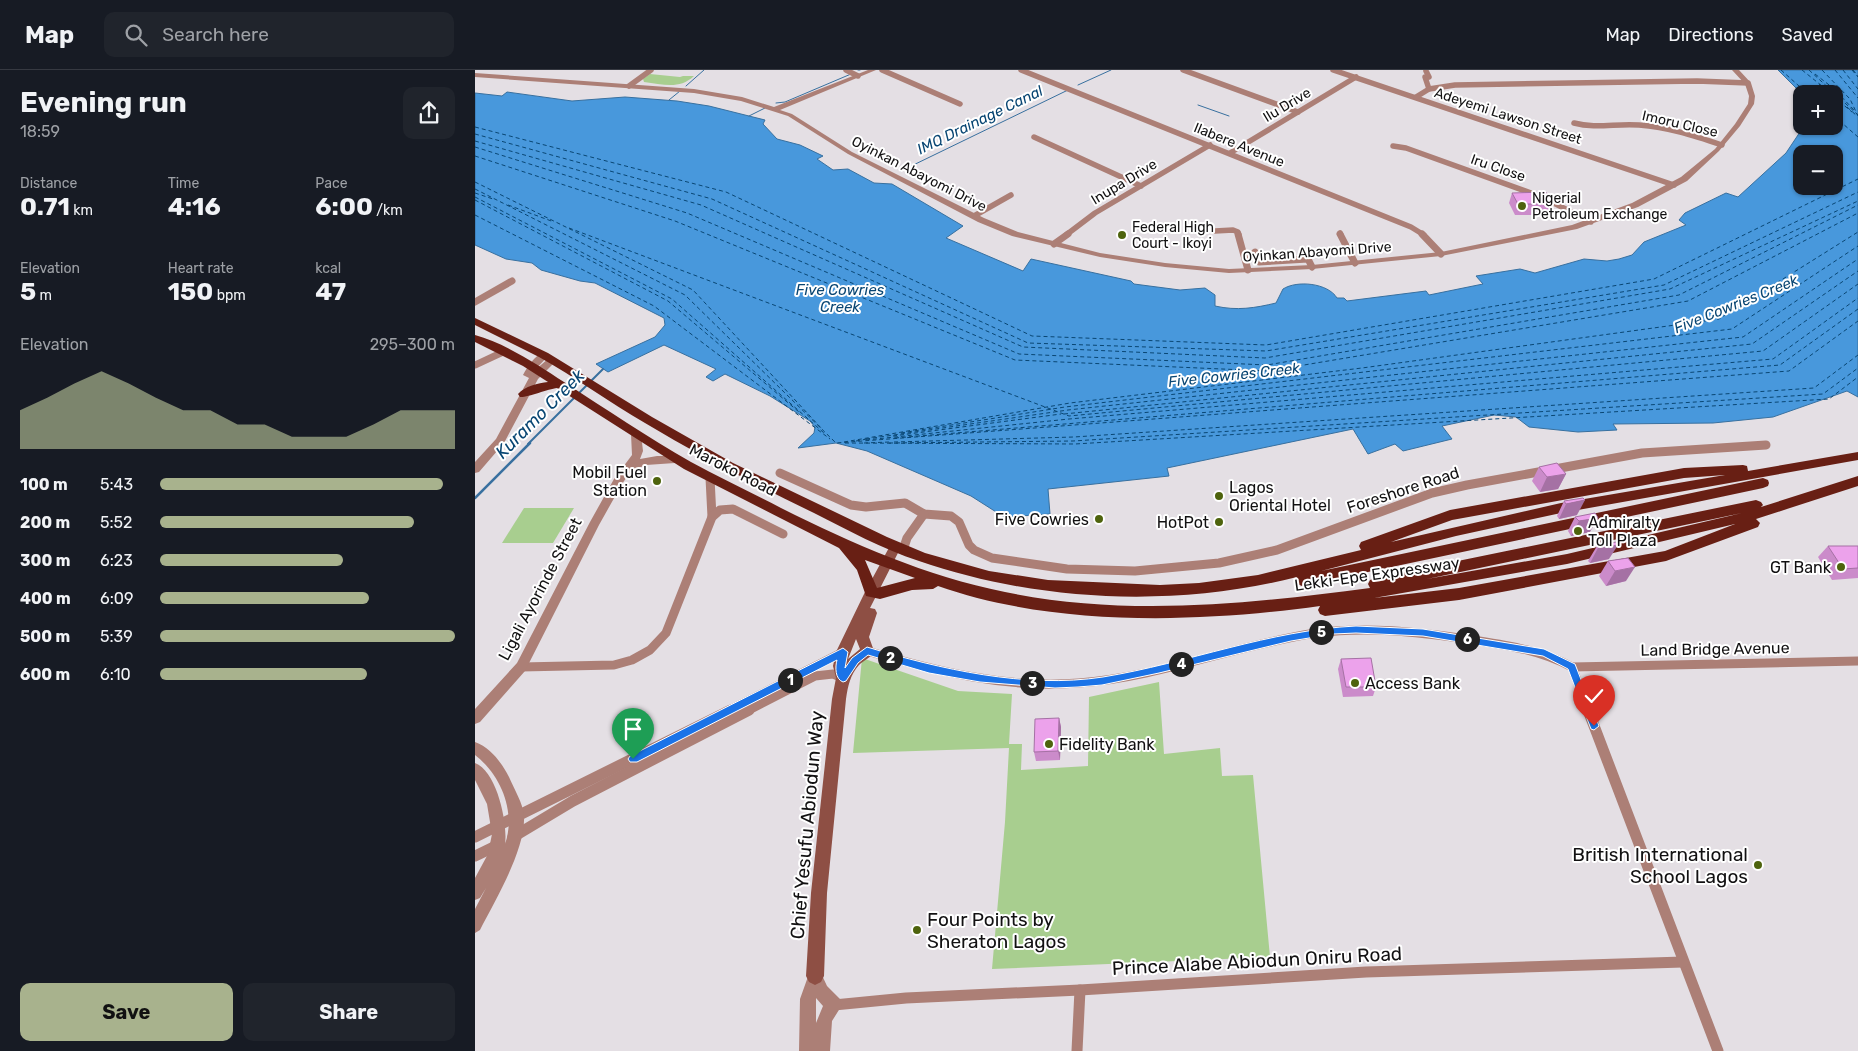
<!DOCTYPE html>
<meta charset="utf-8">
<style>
:root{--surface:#171b24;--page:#20242c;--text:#f1f3f6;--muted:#9ea1a6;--line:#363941;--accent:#a8b28d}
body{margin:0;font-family:Rubik,sans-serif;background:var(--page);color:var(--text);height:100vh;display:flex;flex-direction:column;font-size:19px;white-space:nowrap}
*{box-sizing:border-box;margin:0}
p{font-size:16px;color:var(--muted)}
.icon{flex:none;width:28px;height:28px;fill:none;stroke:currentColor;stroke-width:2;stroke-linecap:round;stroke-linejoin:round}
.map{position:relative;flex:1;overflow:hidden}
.details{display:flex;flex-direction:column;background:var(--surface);width:475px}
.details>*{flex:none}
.tools{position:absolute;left:1318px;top:15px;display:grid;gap:10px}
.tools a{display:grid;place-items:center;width:50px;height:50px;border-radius:10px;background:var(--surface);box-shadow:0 1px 4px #0004;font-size:25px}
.pin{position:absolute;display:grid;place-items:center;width:42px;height:42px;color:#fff;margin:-51px -21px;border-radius:50% 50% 50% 0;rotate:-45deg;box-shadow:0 0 5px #0007}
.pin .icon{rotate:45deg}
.km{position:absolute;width:25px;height:25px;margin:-12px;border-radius:50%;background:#222;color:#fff;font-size:14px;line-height:25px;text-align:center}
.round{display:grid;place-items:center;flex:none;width:52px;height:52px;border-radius:10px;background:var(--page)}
.overview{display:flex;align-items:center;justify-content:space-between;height:85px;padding:0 20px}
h1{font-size:28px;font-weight:700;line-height:38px}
.stats{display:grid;grid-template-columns:repeat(3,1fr);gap:8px;height:85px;padding:5px 20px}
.stats div{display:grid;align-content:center}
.stats b{font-size:25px;font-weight:700}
.stats small{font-size:14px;font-weight:400}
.stats p{font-size:14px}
.chart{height:140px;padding:10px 20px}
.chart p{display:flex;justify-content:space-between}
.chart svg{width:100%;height:90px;margin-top:5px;fill:var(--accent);opacity:.7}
.action{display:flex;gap:10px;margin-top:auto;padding:10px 20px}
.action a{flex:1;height:58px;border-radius:10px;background:var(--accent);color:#111;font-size:20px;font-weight:700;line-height:58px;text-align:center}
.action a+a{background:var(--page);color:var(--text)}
ul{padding:0 20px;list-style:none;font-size:16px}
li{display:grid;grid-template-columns:80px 60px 1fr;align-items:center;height:38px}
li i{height:12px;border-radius:6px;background:var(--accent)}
header{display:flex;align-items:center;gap:30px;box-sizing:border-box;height:70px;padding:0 25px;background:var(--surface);border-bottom:1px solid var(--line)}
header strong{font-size:24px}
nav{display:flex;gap:28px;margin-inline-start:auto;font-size:18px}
.search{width:350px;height:45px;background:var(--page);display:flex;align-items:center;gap:12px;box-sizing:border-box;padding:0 18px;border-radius:10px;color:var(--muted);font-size:19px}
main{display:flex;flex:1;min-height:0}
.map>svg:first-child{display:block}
.green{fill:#a8ce8f}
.water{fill:#4898dc;stroke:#38709f;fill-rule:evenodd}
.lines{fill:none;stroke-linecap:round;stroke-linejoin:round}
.stream-far2{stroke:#38709f;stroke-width:1}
.stream-far1{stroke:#38709f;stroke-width:2}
.stream{stroke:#38709f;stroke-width:2.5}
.ferry{stroke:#094673;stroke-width:1;stroke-dasharray:4 3;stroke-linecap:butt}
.minor-far3{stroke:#ac7f76;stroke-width:5.5}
.minor-far2{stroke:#ac7f76;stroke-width:7}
.minor-far1{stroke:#ac7f76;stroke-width:9}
.minor{stroke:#ac7f76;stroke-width:11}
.tertiary{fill:#ac7f76;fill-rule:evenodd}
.secondary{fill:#8e4f44;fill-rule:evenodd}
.trunk{fill:#681f14;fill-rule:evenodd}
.wall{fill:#cb8bca}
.shaded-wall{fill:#a571a4}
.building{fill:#eca2eb;stroke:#a571a4}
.route{fill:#1a73e8;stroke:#fff}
.poi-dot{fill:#4e630d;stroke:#fff;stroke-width:2}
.labels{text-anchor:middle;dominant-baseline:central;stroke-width:4;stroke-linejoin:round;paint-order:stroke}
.far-street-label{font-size:14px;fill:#121112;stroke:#fff}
.far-poi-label{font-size:14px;fill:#121112;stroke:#fff;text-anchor:start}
.far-water-label{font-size:15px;font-style:italic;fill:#094673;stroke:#fff}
.street-label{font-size:16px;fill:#121112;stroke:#fff}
.poi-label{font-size:16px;fill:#121112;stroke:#fff;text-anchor:end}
.water-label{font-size:18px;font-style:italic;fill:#094673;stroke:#fff}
.near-street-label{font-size:19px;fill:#121112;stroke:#fff}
.near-poi-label{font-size:19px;fill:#121112;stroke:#fff;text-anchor:end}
</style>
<header>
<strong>Map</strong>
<div class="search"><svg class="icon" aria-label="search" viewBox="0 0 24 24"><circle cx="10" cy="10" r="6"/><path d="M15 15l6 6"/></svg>Search here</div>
<nav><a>Map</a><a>Directions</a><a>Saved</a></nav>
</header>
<main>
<section class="details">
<div class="overview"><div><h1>Evening run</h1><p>18:59</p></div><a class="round"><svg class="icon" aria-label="share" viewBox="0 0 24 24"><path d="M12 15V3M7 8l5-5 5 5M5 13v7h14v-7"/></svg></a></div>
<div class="stats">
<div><p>Distance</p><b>0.71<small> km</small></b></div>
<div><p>Time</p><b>4:16</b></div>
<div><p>Pace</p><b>6:00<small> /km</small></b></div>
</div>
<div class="stats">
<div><p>Elevation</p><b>5<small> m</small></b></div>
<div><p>Heart rate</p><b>150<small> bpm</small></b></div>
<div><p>kcal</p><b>47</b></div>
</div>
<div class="chart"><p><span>Elevation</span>295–300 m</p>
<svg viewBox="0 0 160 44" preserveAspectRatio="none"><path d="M0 44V25L10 19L20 12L30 6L40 12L50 19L60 25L70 25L80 32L90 32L100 38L110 38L120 38L130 32L140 25L150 25L160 25V44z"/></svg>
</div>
<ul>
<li><b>100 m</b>5:43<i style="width:96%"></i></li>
<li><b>200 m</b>5:52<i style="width:86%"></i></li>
<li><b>300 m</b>6:23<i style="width:62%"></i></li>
<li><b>400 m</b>6:09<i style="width:71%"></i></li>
<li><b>500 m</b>5:39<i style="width:100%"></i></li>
<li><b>600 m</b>6:10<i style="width:70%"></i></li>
</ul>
<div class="action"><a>Save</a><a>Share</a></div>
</section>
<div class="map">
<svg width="1383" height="981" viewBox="0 0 1383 981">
<rect width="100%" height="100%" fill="#e4dfe4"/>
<g class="green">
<path d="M175,4l30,3 3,-1h11c-15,14 -31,8 -50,6l-1,-3z"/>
<polygon points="49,438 99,438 78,473 27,473"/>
<polygon points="387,588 483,621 537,624 534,674 547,674 546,700 613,696 614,627 684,612 689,684 745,678 747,706 778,705 795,887 517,899 530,752 534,678 378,683"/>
</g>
<path class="water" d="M1303,0h80v327l-11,-6 -74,26 -60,6 -100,1 4,6 -39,2 -49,-5 -13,-10 -22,-2 -52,11 10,13 -49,12 -8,-7 -27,10 -15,-25 -186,39 2,8 -121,13 2,25 -46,3 -33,-21 -104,-45 -31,-8 -38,5 16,-15 1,-6 -5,-6 -40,-25 -45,-22 -12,7 -7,-4 10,-8 -52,-24 -56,27 -12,-8 59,-27 10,-12 -1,-7 -69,-35 -15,-2 -39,-11 -9,-7 -26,-4 -31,-14v-152l27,3 5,-4 65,9 53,-4 52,4 32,5 56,14 -2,4 14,15 23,6 23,11 -6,3 16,11 15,-1 26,14 18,1 71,42 -17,12 77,33 8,-12 100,22 3,3 46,6 25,-2 10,7v11c22,5 40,2 61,-3l7,-14c14,-9 45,-6 54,9h7l3,3 79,-10 3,4 54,-11 -7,-8 44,-7 15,4 49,-14 23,2 12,-2 13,-4 12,-13 42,-17 -7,-5 6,-7 41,-20 12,4 48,-44 18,-27h30v-32h-32zM1326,84h33v32h-33z"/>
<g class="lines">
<g class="stream-far2">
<polyline points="383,0 385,0"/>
<polyline points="603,15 636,0"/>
<polyline points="211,16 229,0"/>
<polyline points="194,30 205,21"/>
<polyline points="301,33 310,32 376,4"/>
<polyline points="723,35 754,46"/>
<polyline points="274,46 290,38"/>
<polyline points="426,101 593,20"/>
</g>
<polyline class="stream-far1" points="53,374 128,299"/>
<polyline class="stream" points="0,428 55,373"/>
<g class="ferry">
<polyline points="1306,0 1333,24"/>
<polyline points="1327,0 1357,24"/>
<polyline points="1334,0 1383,45"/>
<polyline points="1347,0 1375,29 1383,46"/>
<polyline points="1360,0 1383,28"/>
<polyline points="1368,0 1383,19"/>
<polyline points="1377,0 1383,7"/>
<polyline points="1378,0 1383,6"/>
<polyline points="1340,4 1358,18 1379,40"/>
<polyline points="1344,14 1355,24"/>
<polyline points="1359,25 1366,31"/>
<polyline points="1359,27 1377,42"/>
<polyline points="1372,37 1382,46"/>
<polyline points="1359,46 1383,67"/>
<polyline points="0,57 251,122 557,266 791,275 1179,209 1383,109"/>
<polyline points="0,64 237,129 553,273 791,281 1189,215 1383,122"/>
<polyline points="0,71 226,135 548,277 790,288 1195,219 1383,131"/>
<polyline points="0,77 212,143 544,284 792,295 1204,225 1383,135"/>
<polyline points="0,86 200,151 540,290 793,301 1213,231 1383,143"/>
<polyline points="0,112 218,220 347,359"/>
<polyline points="0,119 210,225 361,373 1314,301 1383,251"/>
<polyline points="0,123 18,129"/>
<polyline points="0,127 197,229 349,363"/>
<polyline points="0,130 193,231 324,342"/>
<polyline points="33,135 79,152"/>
<polyline points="0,145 179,236 355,369"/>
<polyline points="94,158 594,346 1288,281 1383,214"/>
<polyline points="589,344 1277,274 1383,201"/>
<polyline points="426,363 590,337 1257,259 1383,176"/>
<polyline points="418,366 586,344"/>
<polyline points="420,368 1305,295 1383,239"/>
<polyline points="391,369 593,340 1268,267 1383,189"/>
<polyline points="391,370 594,349 1298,289 1383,228"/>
<polyline points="381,371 392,369"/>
<polyline points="369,372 595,333 887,298 1244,249 1383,162"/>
<polyline points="419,372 599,367 1339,318 1383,285"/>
<polyline points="370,373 600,374 1354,329 1383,307"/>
<polyline points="389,373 415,372"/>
<polyline points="414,373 598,371 1348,324 1383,298"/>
</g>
<g class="minor-far3">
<polyline points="371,0 383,6"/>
<polyline points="407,0 485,34"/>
<polyline points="546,0 936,157 949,165"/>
<polyline points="708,0 823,42"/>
<polyline points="858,0 1199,115"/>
<polyline points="951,1 954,7 950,7 954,19"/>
<polyline points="154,16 176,0"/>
<polyline points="941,27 954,19 980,15 1222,11 1273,13"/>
<path d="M1099,53c22,6 43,0 65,2 29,2 56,11 83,20"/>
<polyline points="559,67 666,116"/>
<polyline points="918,76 931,78 1067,127 1116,152"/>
<polyline points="755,83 881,7"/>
<polyline points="499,146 536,125"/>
<polyline points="740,161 758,160 763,162 764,165"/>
<polyline points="865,163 866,165"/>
<polyline points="591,165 620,143 735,75"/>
</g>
<g class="minor-far2">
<polyline points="763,164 773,200"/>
<polyline points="865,164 880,193"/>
<polyline points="947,164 966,184"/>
<polyline points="579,174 593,164"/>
<polyline points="780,182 784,192 833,189 837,197"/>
<polyline points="0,232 37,211"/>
<polyline points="0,295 28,282"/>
</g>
<g class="minor-far1">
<polyline points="305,403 376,435 391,437 430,433 449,444 476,446 484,452 494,475 499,480 517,488 592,499 660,501 744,493 802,480 957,423 992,415 1167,383 1291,375"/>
<polyline points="235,408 237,447"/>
<polyline points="428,480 432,468 449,444"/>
<path d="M392,581c69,20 140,38 212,32 81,-6 157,-38 237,-50 50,-7 101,-1 151,6 37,6 71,10 105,28"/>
<polyline points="46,597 139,595 157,590 175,580 191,563 237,447 245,440 258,439 308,464"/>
<polyline points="1097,597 1114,641"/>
<polyline points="1097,597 1383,591"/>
<polyline points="253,641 368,582"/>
<polyline points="272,641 340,606 358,604 368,608"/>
</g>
<g class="minor">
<polyline points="1113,640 1243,981"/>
<polyline points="0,767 256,640"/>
<polyline points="38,767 98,731 274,640"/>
<polyline points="0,786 25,774"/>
<polyline points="359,935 431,928 605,920 891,902 1208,892"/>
<polyline points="602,981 605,920"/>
</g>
<g class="tertiary">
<polygon points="393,0 401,0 305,40 317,44 377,82 509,148 543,162 625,183 690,193 754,199 837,195 966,182 1097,155 1157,133 1206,107 1240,79 1260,54 1273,34 1274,26 1270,14 1257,0 1264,0 1276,13 1280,26 1279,34 1265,56 1244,81 1212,111 1163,137 1102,159 966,186 837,199 754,203 690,197 625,187 537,166 503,152 373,84 313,46 266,31 219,23 0,7 0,3 219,19 267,27 299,37"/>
<path d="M69,282l5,3 -15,16 15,-13h6l2,2 -19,19 -34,64 -25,29 -4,1v-11l21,-23 33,-61 -6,-3c5,-9 11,-19 21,-23z"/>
<polygon points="161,361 166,364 168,381 165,389 182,386 204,386 205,389 200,393 171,395 156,401 147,414 124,455 50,601 5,652 0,654 0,639 42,593 115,452 139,409 157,385 156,364"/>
<path d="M0,672c16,6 26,20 34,35 5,12 14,26 15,39 2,33 -29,85 -44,114l-5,3v-24l11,-21 -6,10 -5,2v-22l13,-24 4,-20 -5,-30 -12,-24v-17c22,8 33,61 30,81 11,-31 -3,-68 -30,-89z"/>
<path d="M340,898l5,3 7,15 13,13 2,6 -10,16 -2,30h-31l1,-52 10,-28zM341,928l7,8 -7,17z"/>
</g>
<path class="secondary" d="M420,472l4,2 2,3 -31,61 5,1 2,4 -8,24 5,14c-3,7 -10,9 -15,14 -9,10 -11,21 -13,34l-19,194 -3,83 -3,6 -6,3 -6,-3 -3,-6 5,-83 21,-194 4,-21 -3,-12 3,-14 29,-60 26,-48zM381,569l4,10 -12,10z"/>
<g class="trunk">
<path d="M0,248l73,35 104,64 81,46 154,74 38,16 64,18 59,9 112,5 39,-2 59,-8 103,-25 -2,-4 2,-4 89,-32 234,-42 59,-3 4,1 1,5 110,-19v8l-297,53 -105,23 -135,35 442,-93 5,2 1,3 -1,3 -5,2 -461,98 -5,-2 -2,-4 2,-3c-122,31 -259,25 -378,-16 -37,-12 -71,-31 -105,-48 -58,-28 -114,-57 -169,-90 -36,-21 -70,-46 -106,-66 -21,-11 -43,-21 -64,-32zM1250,405l-164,28 -170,39 61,-22 232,-42z"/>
<path d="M0,265c30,8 63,30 89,47 42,27 83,55 127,80 29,16 60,30 90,46 72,36 145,68 224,84 120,25 245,12 365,-4l-2,-4 2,-4 5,-2 381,-78 5,2 2,3 -2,2 97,-31v10l-102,33 4,4 -2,4 -92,34 -207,39 -134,16 -5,-2 -2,-4 2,-4c-121,17 -266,21 -382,-20l-5,3 -21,1 -32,9 -14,-3 -9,-26 -18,-22 -155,-79 -127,-81c-9,1 -31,10 -37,9l-2,-3c7,-8 20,-11 30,-12l-25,-16 -48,-24zM1267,443l-175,41 -140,25zM1260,454l-70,27 -206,37 -85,10 193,-34zM390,490l50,18 -38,10z"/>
</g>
</g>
<g class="wall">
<polygon points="1037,123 1078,134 1074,145 1040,145 1034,133"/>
<polygon points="1064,397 1091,404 1083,419 1065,422 1057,411"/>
<polygon points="1089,431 1102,445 1084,449 1082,446"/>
<polygon points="1100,447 1115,462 1096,466 1093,461"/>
<polygon points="1122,476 1134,489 1115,493 1113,491"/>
<polygon points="1353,476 1383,476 1383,508 1357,510 1343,487"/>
<polygon points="1133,491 1151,511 1131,516 1124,506"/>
<polygon points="866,589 901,617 898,626 868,627 863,599"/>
<polygon points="584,648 586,657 585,690 561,691 559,682"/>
</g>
<g class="shaded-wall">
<polygon points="1091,404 1083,419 1065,422 1072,407"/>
<polygon points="1110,430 1102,445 1084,449 1091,434"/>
<polygon points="1123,448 1115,462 1096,466 1104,451"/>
<polygon points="1143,475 1134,489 1115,493 1123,478"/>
<polygon points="1160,497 1151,511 1131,516 1140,501"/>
<polygon points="584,648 586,657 585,690 583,681"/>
</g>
<g class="building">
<polygon points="1071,122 1078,134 1043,134 1037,123"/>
<polygon points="1082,393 1091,404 1072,407 1064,397"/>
<polygon points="1108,428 1110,430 1091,434 1089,431"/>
<polygon points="1120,443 1123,448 1104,451 1100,447"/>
<polygon points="1141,472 1143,475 1123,478 1122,476"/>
<polygon points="1353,476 1383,476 1383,498 1368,499"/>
<polygon points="1153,488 1160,497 1140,501 1133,491"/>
<polygon points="896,588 901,617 871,617 866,589"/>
<polygon points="584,648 583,681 559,682 560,649"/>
</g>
<path class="route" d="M881,556l67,3 121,20 31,15 24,62 -5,4 -3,-1 -23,-60 -25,-13 -120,-20 -67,-3 -23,1 -42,7 -132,32 -57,12 -24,2 -23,1 -75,-6 -51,-9 -61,-18 -10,8 -12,18 -3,1c-8,-3 -8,-15 -6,-22l-200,102h-7l-2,-3 2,-3 213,-108 5,4 -3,16 7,-10 15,-11c73,22 159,42 236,30 85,-14 167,-47 253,-51z"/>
<g class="poi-dot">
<circle cx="1047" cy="136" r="5"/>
<circle cx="647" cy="165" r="5"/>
<circle cx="182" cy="411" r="5"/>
<circle cx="744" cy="426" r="5"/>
<circle cx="624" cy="449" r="5"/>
<circle cx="744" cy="452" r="5"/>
<circle cx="1103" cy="461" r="5"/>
<circle cx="1366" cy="497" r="5"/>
<circle cx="880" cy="613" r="5"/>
<circle cx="574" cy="674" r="5"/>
<circle cx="1283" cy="795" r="5"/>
<circle cx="442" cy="860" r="5"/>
</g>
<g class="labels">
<g class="far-street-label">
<text transform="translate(812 35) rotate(-31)">Ilu Drive</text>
<text transform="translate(1033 46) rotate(18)">Adeyemi Lawson Street</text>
<text transform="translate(1205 54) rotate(13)">Imoru Close</text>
<text transform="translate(764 75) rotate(22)">Ilabere Avenue</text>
<text transform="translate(1023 98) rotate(19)">Iru Close</text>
<text transform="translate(444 104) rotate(27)">Oyinkan Abayomi Drive</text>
<text transform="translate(649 112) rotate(-31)">Inupa Drive</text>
<text transform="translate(842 182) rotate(-4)">Oyinkan Abayomi Drive</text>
</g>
<g class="far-poi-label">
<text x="1057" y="128">Nigerial<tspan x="1057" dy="16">Petroleum Exchange</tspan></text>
<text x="657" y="157">Federal High<tspan x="657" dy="16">Court - Ikoyi</tspan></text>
</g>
<g class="far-water-label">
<text transform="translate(505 50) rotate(-26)">IMQ Drainage Canal</text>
<text x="365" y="220">Five Cowries<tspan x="365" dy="17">Creek</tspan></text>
<text transform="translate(1261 234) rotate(-22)">Five Cowries Creek</text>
<text transform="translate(759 305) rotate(-6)">Five Cowries Creek</text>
</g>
<g class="street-label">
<text transform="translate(258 400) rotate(27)">Maroko Road</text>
<text transform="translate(928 420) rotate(-18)">Foreshore Road</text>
<text transform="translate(902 504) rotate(-8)">Lekki-Epe Expressway</text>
<text transform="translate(65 519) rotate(-62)">Ligali Ayorinde Street</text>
<text transform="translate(1240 579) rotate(-1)">Land Bridge Avenue</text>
</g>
<g class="poi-label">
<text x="172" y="402">Mobil Fuel<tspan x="172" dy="18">Station</tspan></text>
<text x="754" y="417" text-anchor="start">Lagos<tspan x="754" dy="18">Oriental Hotel</tspan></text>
<text x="614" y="449">Five Cowries</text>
<text x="734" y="452">HotPot</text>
<text x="1113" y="452" text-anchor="start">Admiralty<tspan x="1113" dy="18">Toll Plaza</tspan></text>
<text x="1356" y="497">GT Bank</text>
<text x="890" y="613" text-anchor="start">Access Bank</text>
<text x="584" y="674" text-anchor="start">Fidelity Bank</text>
</g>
<g class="water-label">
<text transform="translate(65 344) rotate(-45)">Kuramo Creek</text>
</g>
<g class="near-street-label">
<text transform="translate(332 755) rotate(-85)">Chief Yesufu Abiodun Way</text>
<text transform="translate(782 891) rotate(-3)">Prince Alabe Abiodun Oniru Road</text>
</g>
<g class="near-poi-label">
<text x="1273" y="784">British International<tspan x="1273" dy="22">School Lagos</tspan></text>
<text x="452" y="849" text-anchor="start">Four Points by<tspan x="452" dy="22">Sheraton Lagos</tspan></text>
</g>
</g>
</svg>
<div class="tools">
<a>+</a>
<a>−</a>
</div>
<div class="pin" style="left:158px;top:689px;background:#1e9e55"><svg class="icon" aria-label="arrive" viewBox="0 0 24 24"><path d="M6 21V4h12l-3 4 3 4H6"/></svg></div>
<div class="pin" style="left:1119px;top:656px;background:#d93025"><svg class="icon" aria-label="check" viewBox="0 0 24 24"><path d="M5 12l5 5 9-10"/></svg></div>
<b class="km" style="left:315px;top:610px">1</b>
<b class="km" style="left:415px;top:588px">2</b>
<b class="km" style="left:557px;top:613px">3</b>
<b class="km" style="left:706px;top:594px">4</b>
<b class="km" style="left:846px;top:562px">5</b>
<b class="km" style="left:992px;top:569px">6</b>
</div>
</main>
